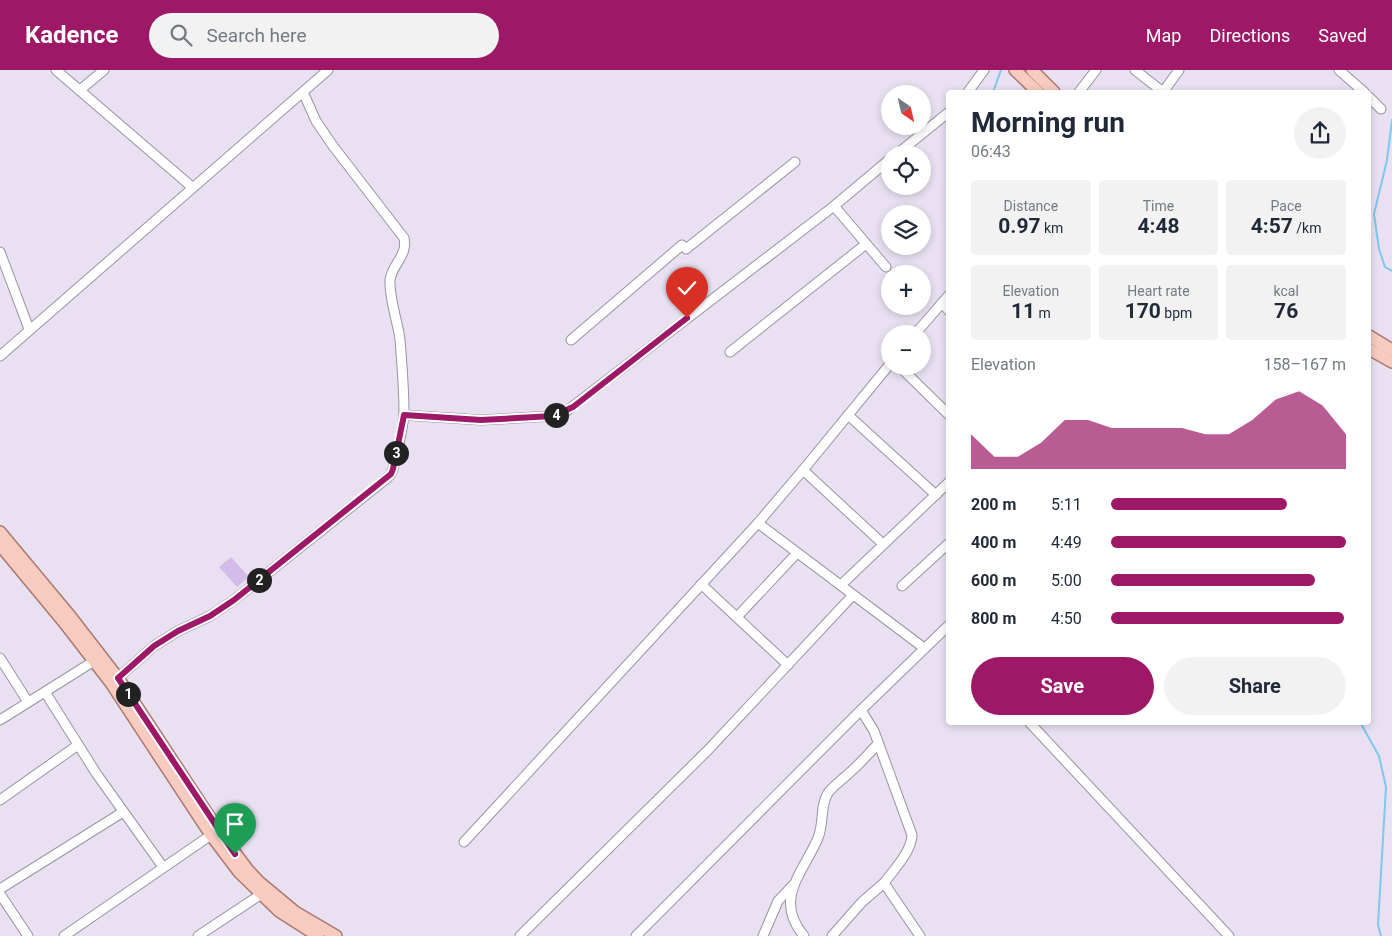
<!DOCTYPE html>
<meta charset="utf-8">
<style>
:root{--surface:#fff;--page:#f2f2f3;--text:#1f2937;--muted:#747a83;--accent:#9e1868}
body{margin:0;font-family:Roboto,sans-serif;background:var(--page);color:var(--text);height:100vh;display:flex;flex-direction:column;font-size:19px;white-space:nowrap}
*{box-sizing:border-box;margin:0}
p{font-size:16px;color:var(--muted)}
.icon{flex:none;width:28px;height:28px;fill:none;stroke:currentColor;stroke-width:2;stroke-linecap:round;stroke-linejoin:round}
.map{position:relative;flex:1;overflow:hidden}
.sheet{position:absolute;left:946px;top:20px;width:425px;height:635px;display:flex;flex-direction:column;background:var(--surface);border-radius:5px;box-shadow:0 2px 8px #0003}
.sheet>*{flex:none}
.needle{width:32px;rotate:146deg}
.tools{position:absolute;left:881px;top:15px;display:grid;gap:10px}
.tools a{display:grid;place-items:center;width:50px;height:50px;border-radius:50%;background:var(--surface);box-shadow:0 2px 8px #0003;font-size:25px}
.pin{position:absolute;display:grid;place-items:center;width:42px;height:42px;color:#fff;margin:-51px -21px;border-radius:50% 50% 50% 0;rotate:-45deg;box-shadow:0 0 5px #0007}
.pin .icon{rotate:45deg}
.km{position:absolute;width:25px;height:25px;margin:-12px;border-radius:50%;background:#222;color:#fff;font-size:14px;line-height:25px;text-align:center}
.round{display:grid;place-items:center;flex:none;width:52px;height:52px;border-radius:26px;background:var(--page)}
.headline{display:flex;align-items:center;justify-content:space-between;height:85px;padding:0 25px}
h1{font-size:28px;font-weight:700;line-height:38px}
.metrics{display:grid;grid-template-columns:repeat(3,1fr);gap:8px;height:85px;padding:5px 25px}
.metrics div{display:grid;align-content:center;border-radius:5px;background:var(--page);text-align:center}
.metrics b{font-size:21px;font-weight:700}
.metrics small{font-size:14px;font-weight:400}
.metrics p{font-size:14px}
.chart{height:140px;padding:10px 25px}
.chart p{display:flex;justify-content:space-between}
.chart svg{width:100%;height:90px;margin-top:5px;fill:var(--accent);opacity:.7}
.button{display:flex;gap:10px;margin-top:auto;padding:10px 25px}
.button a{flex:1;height:58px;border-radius:30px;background:var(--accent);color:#fff;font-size:20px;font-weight:700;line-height:58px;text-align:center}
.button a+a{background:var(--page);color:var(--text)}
ul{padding:0 25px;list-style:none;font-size:16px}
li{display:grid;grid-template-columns:80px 60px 1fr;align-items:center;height:38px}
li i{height:12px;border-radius:6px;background:var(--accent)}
header{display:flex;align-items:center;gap:30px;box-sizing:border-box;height:70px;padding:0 25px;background:var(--accent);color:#fff}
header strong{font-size:24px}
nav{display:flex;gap:28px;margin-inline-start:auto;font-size:18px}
.search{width:350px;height:45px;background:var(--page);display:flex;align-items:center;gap:12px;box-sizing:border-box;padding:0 18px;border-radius:28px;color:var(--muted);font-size:19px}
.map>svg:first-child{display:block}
.green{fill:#d2bdea}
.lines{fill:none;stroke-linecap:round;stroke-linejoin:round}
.stream{stroke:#7ec7ee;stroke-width:2}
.minor-casing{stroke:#9a93a2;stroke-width:11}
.major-casing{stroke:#aa786f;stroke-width:14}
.minor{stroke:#fff;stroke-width:9}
.major{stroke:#f8cbc1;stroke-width:11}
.route-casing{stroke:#fff;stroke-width:10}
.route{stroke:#9e1868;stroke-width:6}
</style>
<header>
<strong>Kadence</strong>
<div class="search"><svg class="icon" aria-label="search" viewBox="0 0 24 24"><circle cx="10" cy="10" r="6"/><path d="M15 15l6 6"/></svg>Search here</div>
<nav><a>Map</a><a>Directions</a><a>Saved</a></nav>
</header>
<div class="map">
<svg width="1392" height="866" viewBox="0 0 1392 866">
<rect width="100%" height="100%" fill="#e9e1f2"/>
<polygon class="green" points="231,487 249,507 237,517 219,497"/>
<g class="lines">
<g class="stream">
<polyline points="993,22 1001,0"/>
<polyline points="1392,50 1387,90 1374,144 1379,179 1385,197 1392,201"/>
<polyline points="1360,652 1379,686 1386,717 1378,855 1381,866"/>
</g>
<g class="minor-casing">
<g id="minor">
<polyline points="56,0 192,117"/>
<polyline points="1135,0 1163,22"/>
<polyline points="1339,0 1364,22"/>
<polyline points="80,20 104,0"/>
<polyline points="968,22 984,0"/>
<polyline points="1079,22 1096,0"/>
<polyline points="1163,22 1179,0"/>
<polyline points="1369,27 1381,39"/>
<polyline points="897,84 949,42"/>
<polyline points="834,136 886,197"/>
<polyline points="686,179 795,92"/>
<polyline points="0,182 29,259"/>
<polyline points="942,233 949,241"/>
<polyline points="915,264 949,225"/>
<polyline points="571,270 682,175"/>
<polyline points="730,282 866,174"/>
<polyline points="0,286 328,0"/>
<polyline points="899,296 949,345"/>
<polyline points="404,345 481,350 553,346 564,343 834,136 890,89"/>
<polyline points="848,345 936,425"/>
<polyline points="803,400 883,474"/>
<polyline points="758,453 924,578"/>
<polyline points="701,514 788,595"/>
<polyline points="841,515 949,412"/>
<polyline points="902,516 949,473"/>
<polyline points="737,547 797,483"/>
<polyline points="0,588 28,632"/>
<path d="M118,608l36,-32 24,-15 32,-15 24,-16 152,-121 5,-5 2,-5c4,-18 10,-38 11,-56 0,-24 -2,-49 -4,-73 -2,-18 -11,-41 -10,-60 2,-16 18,-24 14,-42l-71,-92 -17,-25 -13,-29"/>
<polyline points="45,622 96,703 163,797"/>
<path d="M861,640l13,21 38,104c-1,18 -18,34 -28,48l36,53"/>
<polyline points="0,650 94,591"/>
<polyline points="1029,652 1229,866"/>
<polyline points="0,730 78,675"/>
<polyline points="464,772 758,453 803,400 890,294"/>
<polyline points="0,819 123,742"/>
<polyline points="0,824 28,866"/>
<polyline points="64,866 211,765"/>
<polyline points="198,866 260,825"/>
<polyline points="520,866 709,679 853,525"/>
<polyline points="636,866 861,640 949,555"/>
<polyline points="763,866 778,831 793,815"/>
<path d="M804,866c-31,-37 -1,-63 14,-98 6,-14 2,-33 10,-45 5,-7 14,-13 20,-19 11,-9 20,-20 30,-30"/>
<polyline points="832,866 862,832 884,813"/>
</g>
</g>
<g class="major-casing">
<g id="major">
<polyline points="1015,0 1038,22"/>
<polyline points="1032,0 1054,22"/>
<polyline points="1369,266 1392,280"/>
<polyline points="1369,279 1392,292"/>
<polyline points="0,462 70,546 118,608 218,760 247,799 259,812 295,842 336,866"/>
<polyline points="0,475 63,551 111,613 211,765 239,802 279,841 318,866"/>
</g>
</g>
<use href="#minor" class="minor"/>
<use href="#major" class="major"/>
</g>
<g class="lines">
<g class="route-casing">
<polyline id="route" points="235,784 118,608 154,576 178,561 210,546 234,530 391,404 393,399 404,345 481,350 553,346 573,337 687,248"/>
</g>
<use href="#route" class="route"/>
</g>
</svg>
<div class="tools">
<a><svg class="needle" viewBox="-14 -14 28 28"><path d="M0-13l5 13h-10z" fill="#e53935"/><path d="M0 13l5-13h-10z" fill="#747a83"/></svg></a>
<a><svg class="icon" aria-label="locate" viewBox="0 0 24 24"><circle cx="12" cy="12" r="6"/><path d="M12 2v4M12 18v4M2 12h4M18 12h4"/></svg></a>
<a><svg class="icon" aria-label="layers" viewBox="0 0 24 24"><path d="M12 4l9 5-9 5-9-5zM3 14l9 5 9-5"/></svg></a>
<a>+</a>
<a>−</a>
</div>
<div class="pin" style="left:235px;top:784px;background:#1e9e55"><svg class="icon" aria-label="arrive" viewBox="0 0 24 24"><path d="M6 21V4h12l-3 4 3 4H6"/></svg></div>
<div class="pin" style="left:687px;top:248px;background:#d93025"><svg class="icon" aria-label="check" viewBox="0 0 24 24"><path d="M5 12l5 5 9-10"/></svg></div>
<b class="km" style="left:128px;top:624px">1</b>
<b class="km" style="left:259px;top:510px">2</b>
<b class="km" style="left:396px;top:383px">3</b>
<b class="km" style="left:556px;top:345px">4</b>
<section class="sheet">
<div class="headline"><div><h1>Morning run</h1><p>06:43</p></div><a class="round"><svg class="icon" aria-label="share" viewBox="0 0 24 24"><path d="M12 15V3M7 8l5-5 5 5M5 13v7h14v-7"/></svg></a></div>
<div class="metrics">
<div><p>Distance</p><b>0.97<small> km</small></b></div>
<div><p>Time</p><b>4:48</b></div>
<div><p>Pace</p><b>4:57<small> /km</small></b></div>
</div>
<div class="metrics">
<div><p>Elevation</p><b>11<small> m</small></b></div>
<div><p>Heart rate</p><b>170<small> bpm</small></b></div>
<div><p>kcal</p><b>76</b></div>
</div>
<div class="chart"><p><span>Elevation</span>158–167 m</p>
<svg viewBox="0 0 160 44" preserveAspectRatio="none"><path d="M0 44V27L10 38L20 38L30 31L40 20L50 20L60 24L70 24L80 24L90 24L100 27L110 27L120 20L130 10L140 6L150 13L160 27V44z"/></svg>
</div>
<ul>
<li><b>200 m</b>5:11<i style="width:75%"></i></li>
<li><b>400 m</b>4:49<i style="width:100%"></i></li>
<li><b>600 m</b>5:00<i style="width:87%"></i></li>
<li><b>800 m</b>4:50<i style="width:99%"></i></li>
</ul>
<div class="button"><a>Save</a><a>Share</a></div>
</section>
</div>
